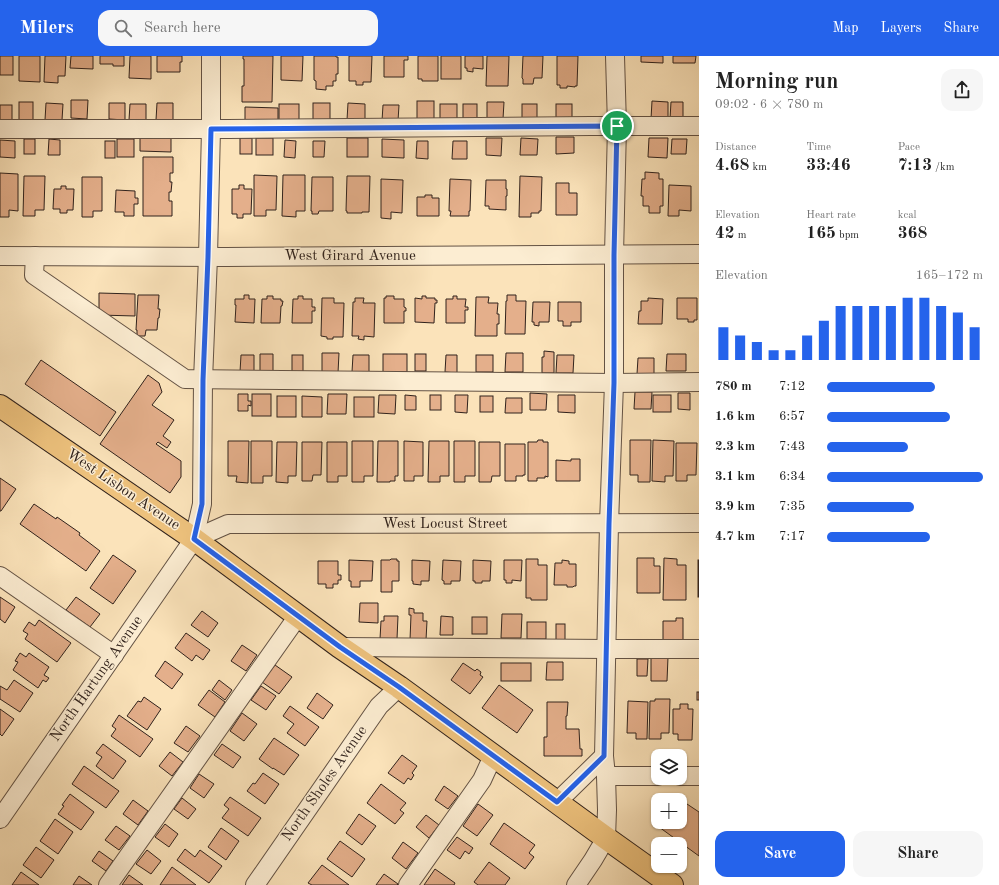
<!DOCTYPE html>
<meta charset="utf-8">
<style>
:root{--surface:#fff;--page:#f6f6f6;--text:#222;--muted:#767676;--accent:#2563eb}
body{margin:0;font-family:"Old Standard TT",serif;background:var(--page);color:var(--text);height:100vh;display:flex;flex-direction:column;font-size:15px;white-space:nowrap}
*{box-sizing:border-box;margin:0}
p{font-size:13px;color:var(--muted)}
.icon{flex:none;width:22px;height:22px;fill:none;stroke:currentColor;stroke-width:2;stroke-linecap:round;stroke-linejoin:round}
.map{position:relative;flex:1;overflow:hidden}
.side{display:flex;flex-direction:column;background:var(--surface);width:300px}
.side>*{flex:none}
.tools{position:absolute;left:651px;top:693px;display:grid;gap:8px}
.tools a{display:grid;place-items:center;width:36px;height:36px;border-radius:8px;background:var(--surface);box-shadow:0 1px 3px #0004;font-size:20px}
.pin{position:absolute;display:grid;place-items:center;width:34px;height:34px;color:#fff;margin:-17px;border:2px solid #fff;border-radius:50%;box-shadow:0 1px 4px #0007}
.round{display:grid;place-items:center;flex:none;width:42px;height:42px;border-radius:12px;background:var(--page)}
.summary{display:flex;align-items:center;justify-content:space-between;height:68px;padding:0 16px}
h1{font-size:22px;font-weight:700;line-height:30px}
.metrics{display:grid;grid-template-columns:repeat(3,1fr);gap:6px;height:68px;padding:4px 16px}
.metrics div{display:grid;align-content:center}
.metrics b{font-size:17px;font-weight:700}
.metrics small{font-size:11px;font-weight:400}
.metrics p{font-size:11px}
.chart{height:112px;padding:8px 16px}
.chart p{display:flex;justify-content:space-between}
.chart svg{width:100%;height:72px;margin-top:4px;stroke:var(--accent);stroke-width:6}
.primary-button{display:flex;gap:8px;margin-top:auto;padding:8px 16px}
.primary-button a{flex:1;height:46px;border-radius:12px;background:var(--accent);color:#fff;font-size:16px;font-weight:700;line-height:46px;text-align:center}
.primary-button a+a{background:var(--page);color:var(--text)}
ul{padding:0 16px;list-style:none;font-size:13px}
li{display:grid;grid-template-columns:64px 48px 1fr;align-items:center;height:30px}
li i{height:10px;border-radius:5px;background:var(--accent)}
header{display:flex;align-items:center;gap:24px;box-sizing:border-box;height:56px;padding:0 20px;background:var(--accent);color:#fff}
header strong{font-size:19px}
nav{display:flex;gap:22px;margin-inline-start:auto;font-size:14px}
.search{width:280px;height:36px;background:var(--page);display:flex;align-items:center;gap:10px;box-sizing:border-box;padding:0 14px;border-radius:12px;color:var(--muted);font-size:15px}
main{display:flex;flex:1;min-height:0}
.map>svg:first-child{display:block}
.building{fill:#e4af8b;stroke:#30221c}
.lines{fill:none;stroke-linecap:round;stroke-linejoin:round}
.minor-casing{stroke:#635244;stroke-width:20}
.major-casing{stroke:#30221c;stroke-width:24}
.minor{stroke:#fcedd2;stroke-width:18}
.major{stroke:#eec27d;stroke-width:22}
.route-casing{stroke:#fff;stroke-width:8}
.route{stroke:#2563eb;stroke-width:5}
.labels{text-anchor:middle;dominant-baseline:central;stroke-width:3;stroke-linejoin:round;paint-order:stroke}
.street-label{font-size:15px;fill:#30221c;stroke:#fcedd2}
</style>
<header>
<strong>Milers</strong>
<div class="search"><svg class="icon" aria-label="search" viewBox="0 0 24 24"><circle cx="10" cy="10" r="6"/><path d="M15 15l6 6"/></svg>Search here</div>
<nav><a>Map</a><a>Layers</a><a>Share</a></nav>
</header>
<main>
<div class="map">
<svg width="699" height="829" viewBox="0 0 699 829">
<rect width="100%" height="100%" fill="#fbe3ba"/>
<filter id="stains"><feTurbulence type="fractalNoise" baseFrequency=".005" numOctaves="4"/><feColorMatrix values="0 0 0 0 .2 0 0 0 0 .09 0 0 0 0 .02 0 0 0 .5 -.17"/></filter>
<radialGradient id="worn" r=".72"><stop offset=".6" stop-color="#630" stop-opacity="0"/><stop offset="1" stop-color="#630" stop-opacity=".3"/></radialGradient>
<g class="building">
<rect x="0" y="0" width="13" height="19"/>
<polygon points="19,0 40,0 40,26 19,25"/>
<polygon points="45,0 66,0 65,20 58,20 58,27 44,26"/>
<polygon points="71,0 93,0 93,13 70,12"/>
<polygon points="100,0 124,0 124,10 113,10 113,8 100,8"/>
<polygon points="130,0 151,0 151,23 129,22"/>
<polygon points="157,0 182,0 182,6 180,6 180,16 157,16"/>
<polygon points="243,0 273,0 272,46 242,46 242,30 244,30 244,3 243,3"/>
<polygon points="281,0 303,0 302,25 281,24"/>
<polygon points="314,0 336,0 336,1 338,1 338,18 336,18 336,25 333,25 333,30 326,30 326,34 316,33 316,25 314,24"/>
<polygon points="349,0 372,0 371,26 363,26 363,29 356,29 356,25 349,25"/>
<polygon points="384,0 408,0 408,4 404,4 404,21 384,21"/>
<polygon points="418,0 438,0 438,25 422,25 422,23 418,23"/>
<rect x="441" y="0" width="20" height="23"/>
<polygon points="465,0 483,0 483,13 473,12 473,16 467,15 467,12 465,12"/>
<polygon points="487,0 509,0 508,30 486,30"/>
<polygon points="523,0 543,0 542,22 534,22 533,28 523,28 523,23 522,22"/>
<polygon points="557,0 578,0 577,30 575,30 575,31 567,30 567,32 560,32 560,29 557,29"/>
<polygon points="641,0 663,0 663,7 641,6"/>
<polygon points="673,0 696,0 695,7 673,7"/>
<polygon points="71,44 88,44 87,63 71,62"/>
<rect x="417" y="45" width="17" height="18"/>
<polygon points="652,45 668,46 668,63 651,63"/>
<rect x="19" y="46" width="14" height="18"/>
<polygon points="487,46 504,46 503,63 487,62"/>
<polygon points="671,46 683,46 683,63 670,63"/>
<polygon points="46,47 63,48 62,64 45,64"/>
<polygon points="109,47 125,47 125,64 109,63"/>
<polygon points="157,47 173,47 173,64 156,64"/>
<rect x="313" y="47" width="17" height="17"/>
<polygon points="348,47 365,48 365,65 347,64"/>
<polygon points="130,48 146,48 146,64 129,64"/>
<rect x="279" y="48" width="20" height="19"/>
<rect x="440" y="48" width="17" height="17"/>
<rect x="463" y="48" width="14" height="17"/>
<rect x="522" y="48" width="15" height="15"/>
<rect x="556" y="48" width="16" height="16"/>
<rect x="0" y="49" width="12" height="17"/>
<polygon points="383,49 399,49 398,65 382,65"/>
<polygon points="245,51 278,52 278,68 245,67"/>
<polygon points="140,80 171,81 171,96 140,95"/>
<polygon points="556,81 574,81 574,97 556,98"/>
<rect x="240" y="82" width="12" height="16"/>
<rect x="256" y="82" width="17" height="17"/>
<rect x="347" y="82" width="21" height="19"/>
<polygon points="486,82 502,82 501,100 486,99"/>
<polygon points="521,82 538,83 537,99 520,99"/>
<polygon points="649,82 668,82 667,102 648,101"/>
<rect x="24" y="83" width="11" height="15"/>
<polygon points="49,83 60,84 60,99 48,99"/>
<rect x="117" y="83" width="17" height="18"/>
<polygon points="382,83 404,84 404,102 382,101"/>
<polygon points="672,83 687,83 686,98 671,98"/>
<polygon points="0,84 15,85 15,102 0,101"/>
<polygon points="285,84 296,85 295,102 284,101"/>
<rect x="105" y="85" width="10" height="17"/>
<polygon points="313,85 325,85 324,101 313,101"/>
<polygon points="417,85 428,85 428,103 416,102"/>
<polygon points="453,85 467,85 467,103 452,103"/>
<polygon points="143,101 173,101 173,117 170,117 170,126 172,126 171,136 169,136 169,145 172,145 172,160 143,160"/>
<polygon points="645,116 659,117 659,123 663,123 663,150 660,150 660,157 649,157 649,150 643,150 643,140 641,140 642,123 645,123"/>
<polygon points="0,117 18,118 18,155 9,154 9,161 0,161"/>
<polygon points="254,119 277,120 276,154 266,154 266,160 254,160"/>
<polygon points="283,119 305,119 305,155 296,155 296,161 282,160"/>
<polygon points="24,120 45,120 44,154 35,154 35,160 23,160"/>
<polygon points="347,120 370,120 369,156 362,156 362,157 347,157 347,155 346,155"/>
<polygon points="520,120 542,121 541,155 539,155 539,157 531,157 531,161 519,161"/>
<polygon points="82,121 102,121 102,155 93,155 93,161 82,161"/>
<polygon points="312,121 333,121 333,155 319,155 318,158 312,158 312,155 311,155"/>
<polygon points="381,123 403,124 402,157 391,156 391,163 381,162"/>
<polygon points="450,123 471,124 470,155 469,155 469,160 450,160 451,155 449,155"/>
<polygon points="486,124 506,124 506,133 507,133 507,140 506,140 506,154 489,153 489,150 485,150"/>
<polygon points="556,127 569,127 569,137 577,137 577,159 556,159"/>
<polygon points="239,129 244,129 244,133 252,133 251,158 243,158 243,162 237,162 237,158 232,158 232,133 239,133"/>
<polygon points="669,129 691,130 691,155 679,154 679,160 668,160"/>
<polygon points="61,130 66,130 66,133 74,133 73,154 67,154 67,157 60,157 60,153 53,153 54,133 61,133"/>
<polygon points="116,134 135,135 135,142 138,142 138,148 134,148 134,160 124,160 124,156 115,156"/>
<polygon points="425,139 432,139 432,142 439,142 439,160 417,160 417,141 425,141"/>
<polygon points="99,237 135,238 135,260 99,259"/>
<polygon points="138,239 159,239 158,253 160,253 159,262 158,262 157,274 146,274 145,280 137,280 137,274 136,274"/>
<polygon points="244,239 249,239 249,243 255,243 254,267 235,266 236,249 235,249 235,243 244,243"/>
<polygon points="507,239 516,239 516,245 526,245 525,278 505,278 506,245 507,245"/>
<polygon points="267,240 273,240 273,243 281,243 281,245 283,245 282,250 281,250 280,267 261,267 262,243 267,243"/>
<polygon points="298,240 303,240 303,243 312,243 312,251 315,251 315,255 312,255 312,267 292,267 293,243 298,243"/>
<polygon points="386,240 394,240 394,243 404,243 404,251 406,252 406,255 404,255 404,267 384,267 384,242 386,242"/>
<polygon points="422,240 426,240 426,242 435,242 435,244 437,244 437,247 435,247 434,267 415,266 415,242 422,243"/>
<polygon points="453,240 457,240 457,243 466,243 465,251 468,251 468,254 465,254 465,267 446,267 446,243 453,243"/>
<polygon points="476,241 489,241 488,247 498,247 497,258 499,258 499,268 497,268 497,280 475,280"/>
<polygon points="322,242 334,242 334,247 344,247 343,281 333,281 333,283 327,283 327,281 321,280"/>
<polygon points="355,242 364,242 363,247 375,247 374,281 364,280 364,284 358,283 359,280 352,280 353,246 355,246"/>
<polygon points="648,242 663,243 662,268 638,268 639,255 641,255 641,245 648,245"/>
<polygon points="677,242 697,242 697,264 694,264 694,266 688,266 688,263 677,263"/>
<polygon points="533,246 550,246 549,266 539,266 539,270 534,269 534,266 532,266"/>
<polygon points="558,246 581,246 581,266 571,266 571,270 563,270 563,265 558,265"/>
<polygon points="544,295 554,296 554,317 542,317 542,301 544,301"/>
<polygon points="322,297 339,297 338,317 322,316"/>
<polygon points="506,297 523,297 523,316 505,316"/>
<polygon points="260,298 273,298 273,316 260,315"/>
<rect x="383" y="298" width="24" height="18"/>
<rect x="415" y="298" width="11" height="17"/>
<polygon points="667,298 686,298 686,315 666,315"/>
<polygon points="241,299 254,299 254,316 240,316"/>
<rect x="292" y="299" width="11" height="17"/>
<polygon points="353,299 369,299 369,316 352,316"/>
<polygon points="446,299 457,299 457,317 445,316"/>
<rect x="476" y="299" width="17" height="17"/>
<polygon points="557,299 574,299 573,317 556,317"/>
<polygon points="638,302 654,302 654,318 637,318"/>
<polygon points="41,304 116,356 100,380 25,328"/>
<polygon points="148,319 159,327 162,336 152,349 174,364 163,380 171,386 167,392 158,386 156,388 181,405 181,421 170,437 100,388"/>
<polygon points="635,336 652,336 651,353 634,353"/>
<polygon points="530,337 547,338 546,354 530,354"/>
<polygon points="678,337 690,337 690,354 678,353"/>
<polygon points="238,338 248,338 248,345 251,345 251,350 248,349 248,355 238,355"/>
<rect x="252" y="338" width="19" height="22"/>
<polygon points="328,338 347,338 346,358 327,358"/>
<polygon points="379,339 396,339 395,358 378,357"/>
<polygon points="405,339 416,340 416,354 405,354"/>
<rect x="430" y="339" width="11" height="15"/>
<polygon points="455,339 468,339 467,357 455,356"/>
<polygon points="558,339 575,339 575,357 558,356"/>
<rect x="653" y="339" width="18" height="17"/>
<rect x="277" y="340" width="19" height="21"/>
<polygon points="302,340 322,341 322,361 302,361"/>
<rect x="480" y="340" width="13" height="16"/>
<rect x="354" y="341" width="20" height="20"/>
<polygon points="506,342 522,342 522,357 505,357"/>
<polygon points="538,384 543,384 543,386 548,386 548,421 545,420 545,422 537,422 537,425 528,425 528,386 537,386"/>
<polygon points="630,384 651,384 650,426 638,426 638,419 630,419"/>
<polygon points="653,384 674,385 673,420 665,420 665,426 652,425"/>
<polygon points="228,385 249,385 248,427 236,426 237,420 228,420"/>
<polygon points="251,385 272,385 272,420 263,420 263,427 251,427"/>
<polygon points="352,385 373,385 373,420 364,420 364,426 352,426"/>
<polygon points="378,385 398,385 398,420 395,420 395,425 390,425 390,426 377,426"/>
<polygon points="404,385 423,386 423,420 414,420 414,425 404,425"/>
<polygon points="429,385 449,385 449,420 440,420 440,426 428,426"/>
<polygon points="454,385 475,385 475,420 465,420 465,426 454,426"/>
<polygon points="277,386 297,386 296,420 288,420 288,427 276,426"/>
<polygon points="302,386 322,386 321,419 313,419 312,425 302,425"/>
<polygon points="327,386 347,386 347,420 338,420 338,426 327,426"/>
<polygon points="479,386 500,386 500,420 492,420 491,426 479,426"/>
<polygon points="676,387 697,387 696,419 687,419 687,425 676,425"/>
<polygon points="505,388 525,388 525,419 523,419 523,420 516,420 516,425 505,425"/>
<polygon points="571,403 580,403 580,425 556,425 556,404 571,405"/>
<polygon points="0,422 16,433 1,455 0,455"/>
<polygon points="34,448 56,463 57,461 80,477 79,479 100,495 86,515 20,468"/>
<polygon points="113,499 136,515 113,548 90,532"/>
<polygon points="637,502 654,502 654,510 660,510 660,537 637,537"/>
<polygon points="664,502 677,503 677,509 686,509 686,544 663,544"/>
<polygon points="391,503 397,503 397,505 399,505 399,525 392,525 392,536 381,536 381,504 390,504"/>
<polygon points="526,503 538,503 538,509 547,509 547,544 531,544 531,542 526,542"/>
<polygon points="349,504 373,505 372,525 360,525 360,531 351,531 351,525 349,525"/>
<polygon points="412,504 430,505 429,525 421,525 421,529 413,528 413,525 412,525"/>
<polygon points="443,504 461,505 460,525 451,525 451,528 444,528 444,525 442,524"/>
<polygon points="473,504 491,505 490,525 482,525 482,527 475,527 475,525 473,525"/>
<polygon points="504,504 522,504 521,525 512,524 512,527 506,527 506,524 504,524"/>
<polygon points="562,504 569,505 569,508 576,508 576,530 574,530 573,531 567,531 567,529 554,529 555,507 562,507"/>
<rect x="698" y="504" width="1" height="37"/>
<polygon points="318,505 338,505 338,519 341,519 341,524 338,524 338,528 333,528 333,532 326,532 326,528 318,528"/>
<polygon points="0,541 15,551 5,567 0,563"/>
<polygon points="76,541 100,558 90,571 66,554"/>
<polygon points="360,547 378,547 378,567 359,566"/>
<polygon points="409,552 414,553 414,557 423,557 423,565 427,565 426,584 410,584 411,559 409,559"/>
<polygon points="202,555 218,567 208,581 191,569"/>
<polygon points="502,558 522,558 521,582 501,582"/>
<polygon points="384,560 398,560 397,583 380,583 381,565 384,565"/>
<polygon points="441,560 453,561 453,579 440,579"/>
<rect x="472" y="561" width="15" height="17"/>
<polygon points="676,562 683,562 683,585 663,585 663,565 676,565"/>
<polygon points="39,564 71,587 57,606 25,583 28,578 23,575 29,566 35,570"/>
<rect x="527" y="566" width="19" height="17"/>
<rect x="556" y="568" width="9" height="16"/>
<polygon points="186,577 210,594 203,604 196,599 192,605 175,592"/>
<polygon points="242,589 257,599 246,615 231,605"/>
<polygon points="20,597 26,601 29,597 49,611 44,619 49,622 46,626 43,624 38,632 13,614 18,606 15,605"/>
<polygon points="651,601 668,601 667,625 651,625"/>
<polygon points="637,603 648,603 647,620 637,620"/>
<polygon points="165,605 183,618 172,633 155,620"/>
<polygon points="547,606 563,606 563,624 546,624"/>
<polygon points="463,607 475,615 477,613 481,616 480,619 483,621 470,638 451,624"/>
<rect x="501" y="607" width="30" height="18"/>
<polygon points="275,609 292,621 279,638 262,626"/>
<polygon points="14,624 33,637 20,656 0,643 0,630 7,634"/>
<polygon points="219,624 232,634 225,644 212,634"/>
<polygon points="499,629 533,654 517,677 482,652"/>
<polygon points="261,630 276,640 266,654 251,644"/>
<polygon points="209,634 225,646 215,661 198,649"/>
<rect x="697" y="636" width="2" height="8"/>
<polygon points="317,637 333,649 323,663 307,652"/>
<polygon points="144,641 161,653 147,674 127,660 138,645 141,646"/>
<polygon points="655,643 670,643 669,677 661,677 661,683 649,683 650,645 655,645"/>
<polygon points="628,645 648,646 647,683 636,683 636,677 627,677"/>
<polygon points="547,646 568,646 567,660 566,660 566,673 579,673 580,693 582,693 582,700 544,700 544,681 547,681"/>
<polygon points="680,648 688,648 688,653 693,653 692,684 678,684 678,678 673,678 673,653 680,653"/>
<polygon points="290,650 319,671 305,690 287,677 294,668 283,660"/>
<polygon points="0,653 14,663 2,680 0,678"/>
<polygon points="242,657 257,668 244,685 230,675"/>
<polygon points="119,659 153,683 140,701 111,680 116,673 112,670"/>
<polygon points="186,670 200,680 188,696 174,687"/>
<polygon points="274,682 299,699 284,719 273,712 273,713 259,703"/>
<polygon points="103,688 126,705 113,723 96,710 102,701 96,697"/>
<polygon points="222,688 241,701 233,712 214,699"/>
<polygon points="170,696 183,706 172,720 159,710"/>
<polygon points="402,699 417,710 412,717 414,719 411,724 408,722 404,728 388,717"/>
<polygon points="84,710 119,735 106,752 72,728"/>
<polygon points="263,717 279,728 265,748 247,735 253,727 255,728"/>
<polygon points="199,718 214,728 204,742 190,732"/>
<polygon points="381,728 406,747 400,754 404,757 395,768 367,747"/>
<polygon points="444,730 458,740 448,753 435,744"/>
<polygon points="70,738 94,756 81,774 58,758 64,750 62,749"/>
<polygon points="230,741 261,762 248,780 222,762 229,753 224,749"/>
<polygon points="182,742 196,753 188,763 174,753"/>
<polygon points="133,744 148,755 138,769 123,758"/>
<polygon points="684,746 699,756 699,800 659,771 663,766 680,766 680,752"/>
<polygon points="478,748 493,759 477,780 463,770"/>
<polygon points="359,758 376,770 362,789 346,777"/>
<polygon points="426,759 439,769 429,782 416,771"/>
<polygon points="55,763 73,776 58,798 40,785"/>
<polygon points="504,767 535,789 529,797 534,801 525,813 490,788"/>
<polygon points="165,768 178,778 169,791 155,781"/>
<polygon points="116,770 130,780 119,794 105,784"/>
<polygon points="221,772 239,785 226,804 208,791"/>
<polygon points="457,781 473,792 469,798 465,795 460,803 447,794"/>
<polygon points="340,785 365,803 352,821 327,803"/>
<polygon points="403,786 418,797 406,813 392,802"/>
<polygon points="36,791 54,804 41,822 23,809"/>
<polygon points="185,793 195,801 200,794 222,810 209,827 177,804"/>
<polygon points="147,794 161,805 151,818 136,808"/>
<polygon points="99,795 113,805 106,815 92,805"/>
<polygon points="489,806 510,822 505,829 478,829 474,826"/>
<polygon points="322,809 349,829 312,829 308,827"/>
<polygon points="172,811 196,829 160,829"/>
<polygon points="435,813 455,827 454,829 424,829"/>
<polygon points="21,816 39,829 12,829"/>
<polygon points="384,818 398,828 397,829 376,829"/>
<polygon points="129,819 143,829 122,829"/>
<polygon points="79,820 92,829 73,829"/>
</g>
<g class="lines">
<g class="minor-casing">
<g id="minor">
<polyline points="0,73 228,73 591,70 699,70"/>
<polyline points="0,200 226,201 699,198"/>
<polyline points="35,200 34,219 185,323 614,327 699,326"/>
<polyline points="194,483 228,468 699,467"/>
<polyline points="0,520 114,599"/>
<polyline points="340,591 607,593 699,593"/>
<polyline points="606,720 658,720"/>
<polyline points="680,720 699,720"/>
<polyline points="557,746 604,700"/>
<polyline points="0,763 194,483 202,448 203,324 208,201 211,73 211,0"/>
<polyline points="108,829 298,560"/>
<polyline points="255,829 379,650 399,631"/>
<polyline points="408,829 482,724 493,700"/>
<polyline points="576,829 593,804 606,782 607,754 606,720 604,700 609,468 614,327 614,199 617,70 615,0"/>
</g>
</g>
<g class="major-casing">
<polyline id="major" points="0,350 194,483 340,591 399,631 606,782 672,829"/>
</g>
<use href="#minor" class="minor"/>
<use href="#major" class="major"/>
</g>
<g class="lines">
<g class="route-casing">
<polygon id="route" points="617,70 614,199 614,327 609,468 604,700 557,746 399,631 340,591 194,483 202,448 203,324 208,201 211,73"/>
</g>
<use href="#route" class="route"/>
</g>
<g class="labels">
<g class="street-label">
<text x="350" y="200">West Girard Avenue</text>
<text transform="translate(123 434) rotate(34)">West Lisbon Avenue</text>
<text x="445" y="468">West Locust Street</text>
<text transform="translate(97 623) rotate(-55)">North Hartung Avenue</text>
<text transform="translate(325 728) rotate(-55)">North Sholes Avenue</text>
</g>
</g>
<rect width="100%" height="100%" filter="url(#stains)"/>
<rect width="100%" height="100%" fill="url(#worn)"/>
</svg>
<div class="tools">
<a><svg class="icon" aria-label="layers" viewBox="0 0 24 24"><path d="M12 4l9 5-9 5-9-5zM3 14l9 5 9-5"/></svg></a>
<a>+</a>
<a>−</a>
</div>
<div class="pin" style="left:617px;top:70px;background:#1e9e55"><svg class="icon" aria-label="arrive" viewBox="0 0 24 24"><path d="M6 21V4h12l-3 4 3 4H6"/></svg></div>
</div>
<section class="side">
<div class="summary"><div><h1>Morning run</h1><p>09:02 · 6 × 780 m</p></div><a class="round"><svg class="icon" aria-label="share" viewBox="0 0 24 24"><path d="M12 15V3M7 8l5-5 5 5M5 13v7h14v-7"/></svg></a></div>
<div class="metrics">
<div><p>Distance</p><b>4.68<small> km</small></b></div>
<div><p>Time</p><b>33:46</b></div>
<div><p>Pace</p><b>7:13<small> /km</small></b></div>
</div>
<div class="metrics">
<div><p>Elevation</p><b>42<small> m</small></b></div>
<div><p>Heart rate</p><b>165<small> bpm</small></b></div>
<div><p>kcal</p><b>368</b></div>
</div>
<div class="chart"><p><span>Elevation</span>165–172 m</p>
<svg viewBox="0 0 160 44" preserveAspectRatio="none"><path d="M5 44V24M15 44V29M25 44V33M35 44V38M45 44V38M55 44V29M65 44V20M75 44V11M85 44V11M95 44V11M105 44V11M115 44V6M125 44V6M135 44V11M145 44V15M155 44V24"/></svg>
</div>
<ul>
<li><b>780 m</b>7:12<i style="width:69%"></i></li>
<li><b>1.6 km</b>6:57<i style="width:79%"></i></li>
<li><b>2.3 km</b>7:43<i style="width:52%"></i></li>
<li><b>3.1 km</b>6:34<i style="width:100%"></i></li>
<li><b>3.9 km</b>7:35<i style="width:56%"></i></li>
<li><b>4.7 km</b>7:17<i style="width:66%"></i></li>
</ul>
<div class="primary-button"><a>Save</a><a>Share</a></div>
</section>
</main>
